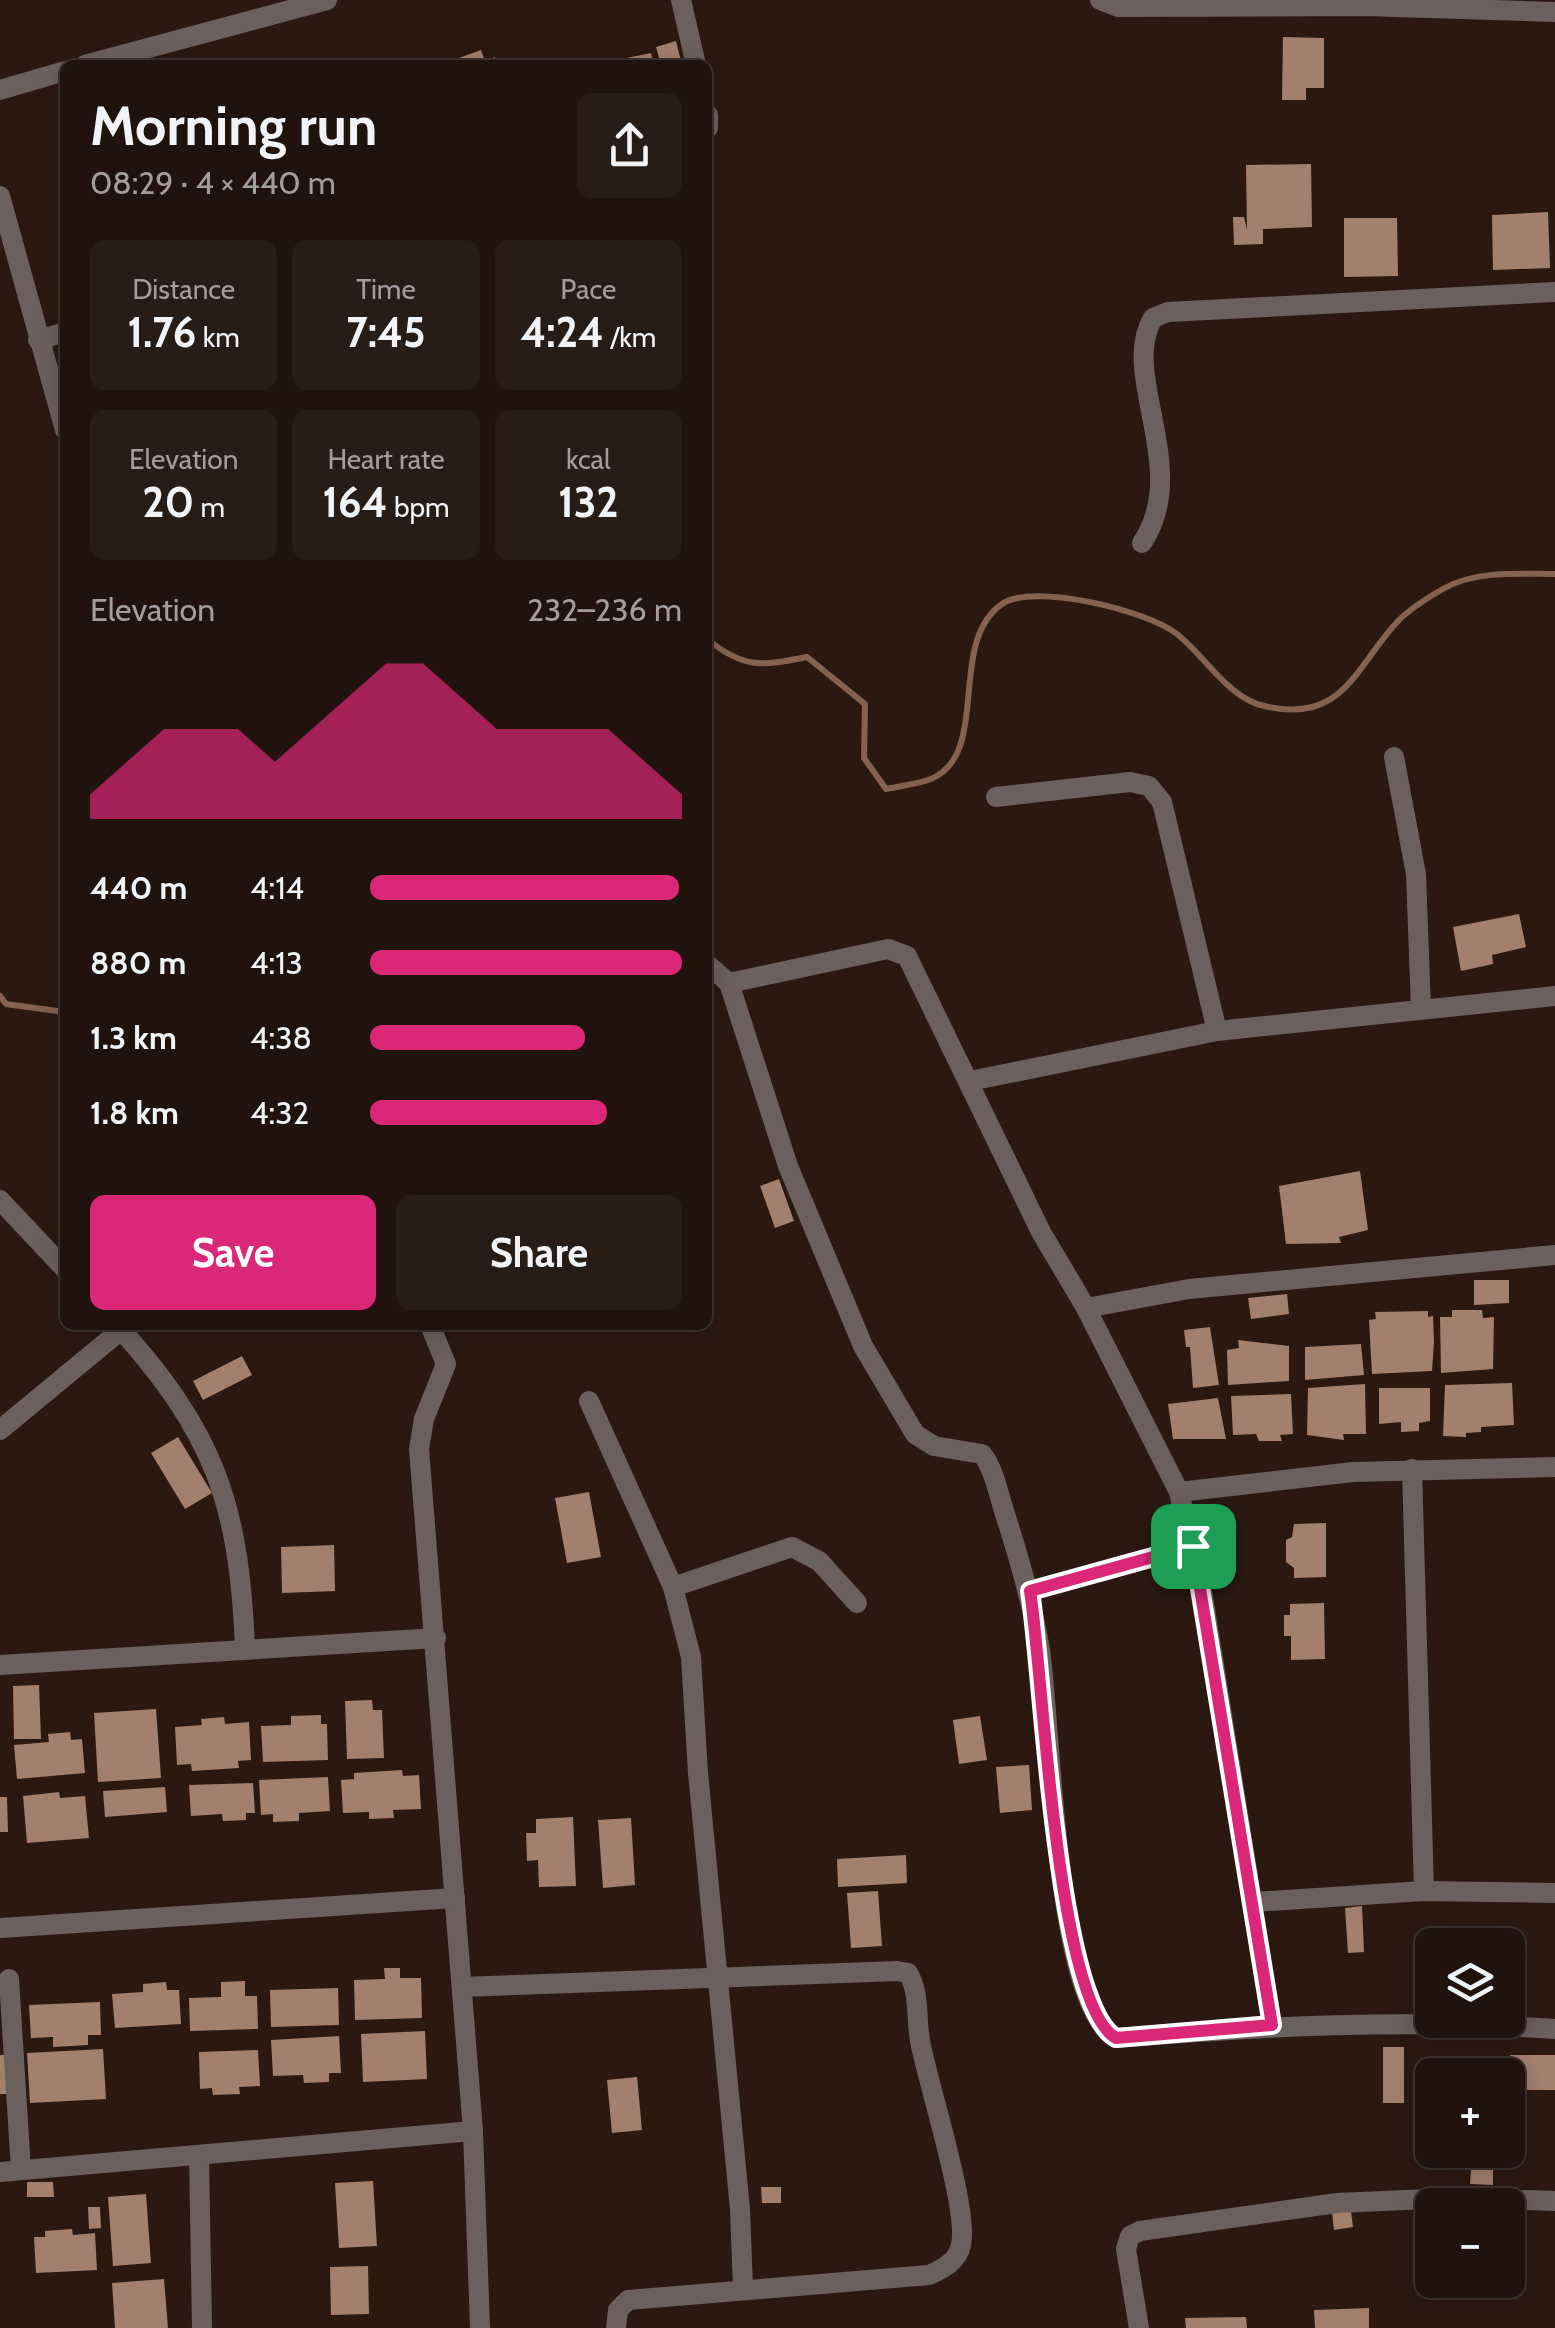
<!DOCTYPE html>
<meta charset="utf-8">
<style>
:root{--surface:#20130d;--page:#281c16;--text:#f1f3f6;--muted:#a29e9d;--line:#3d322e;--accent:#db2777}
body{margin:0;font-family:Cabin,sans-serif;background:var(--page);color:var(--text);height:100vh;display:flex;flex-direction:column;font-size:38px;white-space:nowrap}
*{box-sizing:border-box;margin:0}
p{font-size:32px;color:var(--muted)}
.icon{flex:none;width:55px;height:55px;fill:none;stroke:currentColor;stroke-width:2;stroke-linecap:round;stroke-linejoin:round}
.map{position:relative;flex:1;overflow:hidden}
.details{position:absolute;left:60px;top:60px;width:652px;height:1270px;display:flex;flex-direction:column;background:var(--surface);border-radius:15px;box-shadow:0 5px 25px #0003,0 0 0 2px var(--line)}
.details>*{flex:none}
.controls{position:absolute;left:1415px;top:1928px;display:grid;gap:20px}
.controls a{display:grid;place-items:center;width:110px;height:110px;border-radius:15px;background:var(--surface);box-shadow:0 5px 25px #0003,0 0 0 2px var(--line);font-size:50px}
.pin{position:absolute;display:grid;place-items:center;width:85px;height:85px;color:#fff;margin:-42px;border-radius:20px;box-shadow:0 5px 15px #0006}
.round{display:grid;place-items:center;flex:none;width:105px;height:105px;border-radius:15px;background:var(--page)}
.overview{display:flex;align-items:center;justify-content:space-between;height:170px;padding:0 30px}
h1{font-size:55px;font-weight:700;line-height:75px}
.metrics{display:grid;grid-template-columns:repeat(3,1fr);gap:15px;height:170px;padding:10px 30px}
.metrics div{display:grid;align-content:center;border-radius:15px;background:var(--page);text-align:center}
.metrics b{font-size:42px;font-weight:700}
.metrics small{font-size:28px;font-weight:400}
.metrics p{font-size:28px}
.chart{height:280px;padding:20px 30px}
.chart p{display:flex;justify-content:space-between}
.chart svg{width:100%;height:180px;margin-top:10px;fill:var(--accent);opacity:.7}
.primary-button{display:flex;gap:20px;margin-top:auto;padding:20px 30px}
.primary-button a{flex:1;height:115px;border-radius:15px;background:var(--accent);color:#fff;font-size:40px;font-weight:700;line-height:115px;text-align:center}
.primary-button a+a{background:var(--page);color:var(--text)}
ul{padding:0 30px;list-style:none;font-size:32px}
li{display:grid;grid-template-columns:160px 120px 1fr;align-items:center;height:75px}
li i{height:25px;border-radius:12px;background:var(--accent)}
.map>svg:first-child{display:block}
.lines{fill:none;stroke-linecap:round;stroke-linejoin:round}
.stream{stroke:#846150;stroke-width:6}
.building{fill:#a37f6d}
.minor{stroke:#6b615c;stroke-width:20}
.route-casing{stroke:#fff;stroke-width:20}
.route{stroke:#db2777;stroke-width:12}
</style>
<div class="map">
<svg width="1555" height="2328" viewBox="0 0 1555 2328">
<rect width="100%" height="100%" fill="#2b1911"/>
<g class="lines">
<g class="stream">
<path d="M708,640c37,29 53,26 99,17l58,47 -1,54 22,31c15,-3 32,-5 45,-10 61,-26 15,-136 71,-175 32,-22 146,7 175,30 28,22 51,64 87,72 80,19 91,-40 135,-86 12,-12 30,-23 44,-31 32,-19 77,-15 112,-15"/>
<polyline points="0,996 6,1004 65,1012"/>
</g>
</g>
<g class="building">
<polygon points="1283,37 1324,38 1324,88 1306,88 1306,100 1282,100"/>
<polygon points="676,41 682,65 661,65 656,47"/>
<polygon points="481,50 485,61 495,57 498,65 452,65 460,62 459,58"/>
<polygon points="651,53 654,65 602,65 602,63"/>
<polygon points="1311,164 1312,227 1263,229 1263,244 1234,245 1233,217 1244,217 1247,230 1246,165"/>
<polygon points="1548,212 1550,268 1493,270 1492,215"/>
<polygon points="1344,218 1397,218 1398,276 1344,277"/>
<polygon points="1519,914 1526,947 1492,955 1493,964 1461,971 1453,927"/>
<polygon points="1360,1171 1368,1230 1339,1237 1341,1243 1286,1244 1279,1186"/>
<polygon points="779,1179 794,1221 775,1228 760,1186"/>
<polygon points="1474,1280 1509,1280 1509,1303 1474,1305"/>
<polygon points="1287,1294 1289,1314 1251,1319 1248,1298"/>
<polygon points="1452,1310 1482,1310 1483,1318 1494,1317 1493,1369 1441,1373 1440,1317 1452,1317"/>
<polygon points="1428,1311 1428,1317 1433,1316 1434,1342 1432,1371 1372,1374 1369,1320 1376,1319 1375,1312"/>
<polygon points="1210,1327 1219,1385 1193,1388 1190,1347 1186,1347 1184,1330"/>
<polygon points="1238,1340 1289,1346 1289,1381 1228,1385 1227,1350 1239,1348"/>
<polygon points="1361,1344 1364,1375 1305,1380 1305,1347"/>
<polygon points="242,1356 252,1375 203,1400 193,1381"/>
<polygon points="1512,1383 1514,1425 1481,1427 1481,1432 1466,1433 1466,1437 1443,1436 1445,1385"/>
<polygon points="1365,1384 1366,1434 1343,1434 1344,1440 1307,1435 1308,1388"/>
<polygon points="1379,1388 1430,1388 1430,1421 1419,1423 1419,1431 1401,1432 1401,1422 1379,1424"/>
<polygon points="1291,1394 1293,1434 1280,1435 1282,1441 1259,1441 1256,1434 1233,1435 1231,1396"/>
<polygon points="1218,1398 1226,1439 1173,1439 1168,1404"/>
<polygon points="178,1437 212,1493 185,1509 151,1453"/>
<polygon points="589,1492 601,1557 567,1563 555,1498"/>
<polygon points="1326,1523 1326,1577 1294,1578 1294,1568 1286,1562 1286,1540 1292,1537 1294,1524"/>
<polygon points="334,1545 335,1591 282,1593 281,1547"/>
<polygon points="1324,1603 1325,1659 1291,1660 1291,1636 1284,1636 1284,1615 1290,1615 1290,1604"/>
<polygon points="39,1685 41,1739 14,1739 13,1686"/>
<polygon points="372,1700 373,1710 382,1710 384,1758 347,1759 345,1701"/>
<polygon points="156,1709 161,1778 98,1782 94,1713"/>
<polygon points="321,1715 321,1724 327,1724 328,1760 263,1762 261,1726 291,1725 291,1716"/>
<polygon points="980,1716 987,1760 959,1764 953,1720"/>
<polygon points="224,1717 225,1724 249,1722 251,1760 238,1761 239,1768 192,1771 191,1764 177,1765 175,1727 202,1725 201,1719"/>
<polygon points="70,1732 71,1740 82,1739 85,1773 17,1779 14,1745 49,1742 48,1734"/>
<polygon points="1029,1765 1032,1810 1000,1813 996,1767"/>
<polygon points="402,1770 403,1776 419,1775 421,1809 393,1810 394,1818 369,1819 369,1812 343,1813 341,1780 354,1779 354,1773"/>
<polygon points="328,1777 330,1811 299,1813 299,1821 273,1822 273,1814 261,1815 259,1780"/>
<polygon points="253,1783 255,1813 246,1813 246,1820 223,1821 222,1814 191,1816 189,1785"/>
<polygon points="165,1787 167,1812 105,1817 103,1791"/>
<polygon points="59,1792 60,1798 85,1796 89,1838 27,1843 23,1796"/>
<polygon points="0,1797 7,1797 8,1832 0,1832"/>
<polygon points="573,1817 576,1886 539,1887 538,1860 527,1861 526,1833 536,1833 536,1819"/>
<polygon points="631,1818 635,1885 603,1888 598,1820"/>
<polygon points="906,1855 907,1883 838,1887 837,1859"/>
<polygon points="878,1891 882,1946 851,1948 847,1893"/>
<polygon points="1362,1906 1364,1952 1348,1953 1345,1908"/>
<polygon points="384,1968 400,1968 400,1978 421,1978 422,2018 355,2020 354,1980 385,1979"/>
<polygon points="245,1981 245,1996 257,1996 258,2029 190,2031 189,1998 221,1997 221,1982"/>
<polygon points="166,1982 167,1990 179,1990 181,2024 115,2028 112,1994 143,1992 143,1984"/>
<polygon points="338,1988 339,2025 271,2027 270,1990"/>
<polygon points="100,2002 101,2035 88,2035 88,2045 53,2047 53,2037 31,2038 29,2005"/>
<polygon points="425,2031 427,2079 363,2082 361,2034"/>
<polygon points="339,2036 341,2073 329,2073 329,2082 304,2083 303,2075 273,2076 271,2040"/>
<rect x="1383" y="2047" width="21" height="56"/>
<polygon points="103,2049 106,2099 30,2103 27,2053"/>
<polygon points="258,2050 260,2086 239,2087 240,2094 213,2095 212,2088 200,2089 199,2052"/>
<polygon points="0,2055 5,2055 7,2094 0,2094"/>
<rect x="1510" y="2055" width="45" height="35"/>
<polygon points="637,2077 642,2130 612,2133 607,2080"/>
<polygon points="1471,2169 1493,2170 1493,2185 1470,2184"/>
<polygon points="373,2181 377,2246 339,2248 335,2183"/>
<polygon points="27,2182 53,2182 54,2197 27,2197"/>
<polygon points="761,2187 781,2187 781,2203 762,2203"/>
<polygon points="146,2194 151,2263 113,2266 108,2197"/>
<polygon points="88,2207 100,2207 101,2228 89,2229"/>
<polygon points="1351,2211 1353,2227 1334,2230 1332,2213"/>
<polygon points="72,2229 73,2235 95,2233 97,2270 36,2273 34,2237 45,2237 45,2231"/>
<polygon points="368,2266 369,2314 331,2315 330,2267"/>
<polygon points="164,2279 168,2328 115,2328 112,2283"/>
<polygon points="1369,2308 1369,2328 1315,2328 1314,2310"/>
<polygon points="1246,2317 1247,2328 1186,2328 1185,2318"/>
</g>
<g class="lines">
<g class="minor">
<polyline points="681,0 696,65"/>
<polyline points="1100,0 1118,7 1365,6 1555,12"/>
<polyline points="85,65 327,0"/>
<polyline points="0,90 65,71"/>
<polyline points="708,115 708,128"/>
<polyline points="0,196 65,430"/>
<polyline points="38,340 65,332"/>
<path d="M1142,543c50,-74 -23,-169 11,-225l15,-6 387,-20"/>
<polyline points="1394,757 1416,874 1421,1009"/>
<polyline points="996,797 1130,782 1149,786 1162,802 1217,1031"/>
<path d="M708,965l21,18 59,183 75,180 52,88 19,12 48,8c12,15 16,38 22,57 15,46 28,91 36,139 11,73 15,354 76,388 147,-12 291,-19 439,-9"/>
<polyline points="729,983 888,949 907,956 1041,1232 1086,1308 1179,1492 1202,1591 1272,2025"/>
<polyline points="970,1081 1217,1031 1555,996"/>
<polyline points="0,1200 65,1269"/>
<polyline points="1086,1308 1189,1289 1555,1255"/>
<path d="M117,1325c98,109 122,178 128,323"/>
<polyline points="430,1325 446,1364 424,1419 419,1449 473,2131 480,2328"/>
<polyline points="589,1401 673,1587 691,1657 698,1773 740,2209 743,2288"/>
<polyline points="0,1430 121,1330"/>
<polyline points="1412,1469 1424,1891"/>
<polyline points="1179,1492 1353,1472 1555,1467"/>
<polyline points="673,1587 792,1547 819,1561 857,1603"/>
<polyline points="1030,1591 1193,1546"/>
<polyline points="0,1665 436,1638"/>
<polyline points="1253,1902 1424,1891 1555,1893"/>
<polyline points="0,1928 455,1898"/>
<polyline points="9,1979 21,2170"/>
<path d="M462,1987l435,-16 11,2c12,19 8,46 12,68 8,43 49,169 41,204 -3,16 -18,24 -32,30l-301,25 -10,10 -2,18"/>
<polyline points="199,2155 202,2328"/>
<polyline points="0,2172 473,2131"/>
<polyline points="1139,2328 1126,2249 1130,2236 1140,2231 1337,2203 1451,2198 1555,2201"/>
</g>
</g>
<g class="lines">
<g class="route-casing">
<path id="route" d="M1193,1546l79,479 -156,13c-60,-33 -73,-369 -86,-447z"/>
</g>
<use href="#route" class="route"/>
</g>
</svg>
<div class="controls">
<a><svg class="icon" aria-label="layers" viewBox="0 0 24 24"><path d="M12 4l9 5-9 5-9-5zM3 14l9 5 9-5"/></svg></a>
<a>+</a>
<a>−</a>
</div>
<div class="pin" style="left:1193px;top:1546px;background:#1e9e55"><svg class="icon" aria-label="arrive" viewBox="0 0 24 24"><path d="M6 21V4h12l-3 4 3 4H6"/></svg></div>
<section class="details">
<div class="overview"><div><h1>Morning run</h1><p>08:29 · 4 × 440 m</p></div><a class="round"><svg class="icon" aria-label="share" viewBox="0 0 24 24"><path d="M12 15V3M7 8l5-5 5 5M5 13v7h14v-7"/></svg></a></div>
<div class="metrics">
<div><p>Distance</p><b>1.76<small> km</small></b></div>
<div><p>Time</p><b>7:45</b></div>
<div><p>Pace</p><b>4:24<small> /km</small></b></div>
</div>
<div class="metrics">
<div><p>Elevation</p><b>20<small> m</small></b></div>
<div><p>Heart rate</p><b>164<small> bpm</small></b></div>
<div><p>kcal</p><b>132</b></div>
</div>
<div class="chart"><p><span>Elevation</span>232–236 m</p>
<svg viewBox="0 0 160 44" preserveAspectRatio="none"><path d="M0 44V38L10 30L20 22L30 22L40 22L50 30L60 22L70 14L80 6L90 6L100 14L110 22L120 22L130 22L140 22L150 30L160 38V44z"/></svg>
</div>
<ul>
<li><b>440 m</b>4:14<i style="width:99%"></i></li>
<li><b>880 m</b>4:13<i style="width:100%"></i></li>
<li><b>1.3 km</b>4:38<i style="width:69%"></i></li>
<li><b>1.8 km</b>4:32<i style="width:76%"></i></li>
</ul>
<div class="primary-button"><a>Save</a><a>Share</a></div>
</section>
</div>
